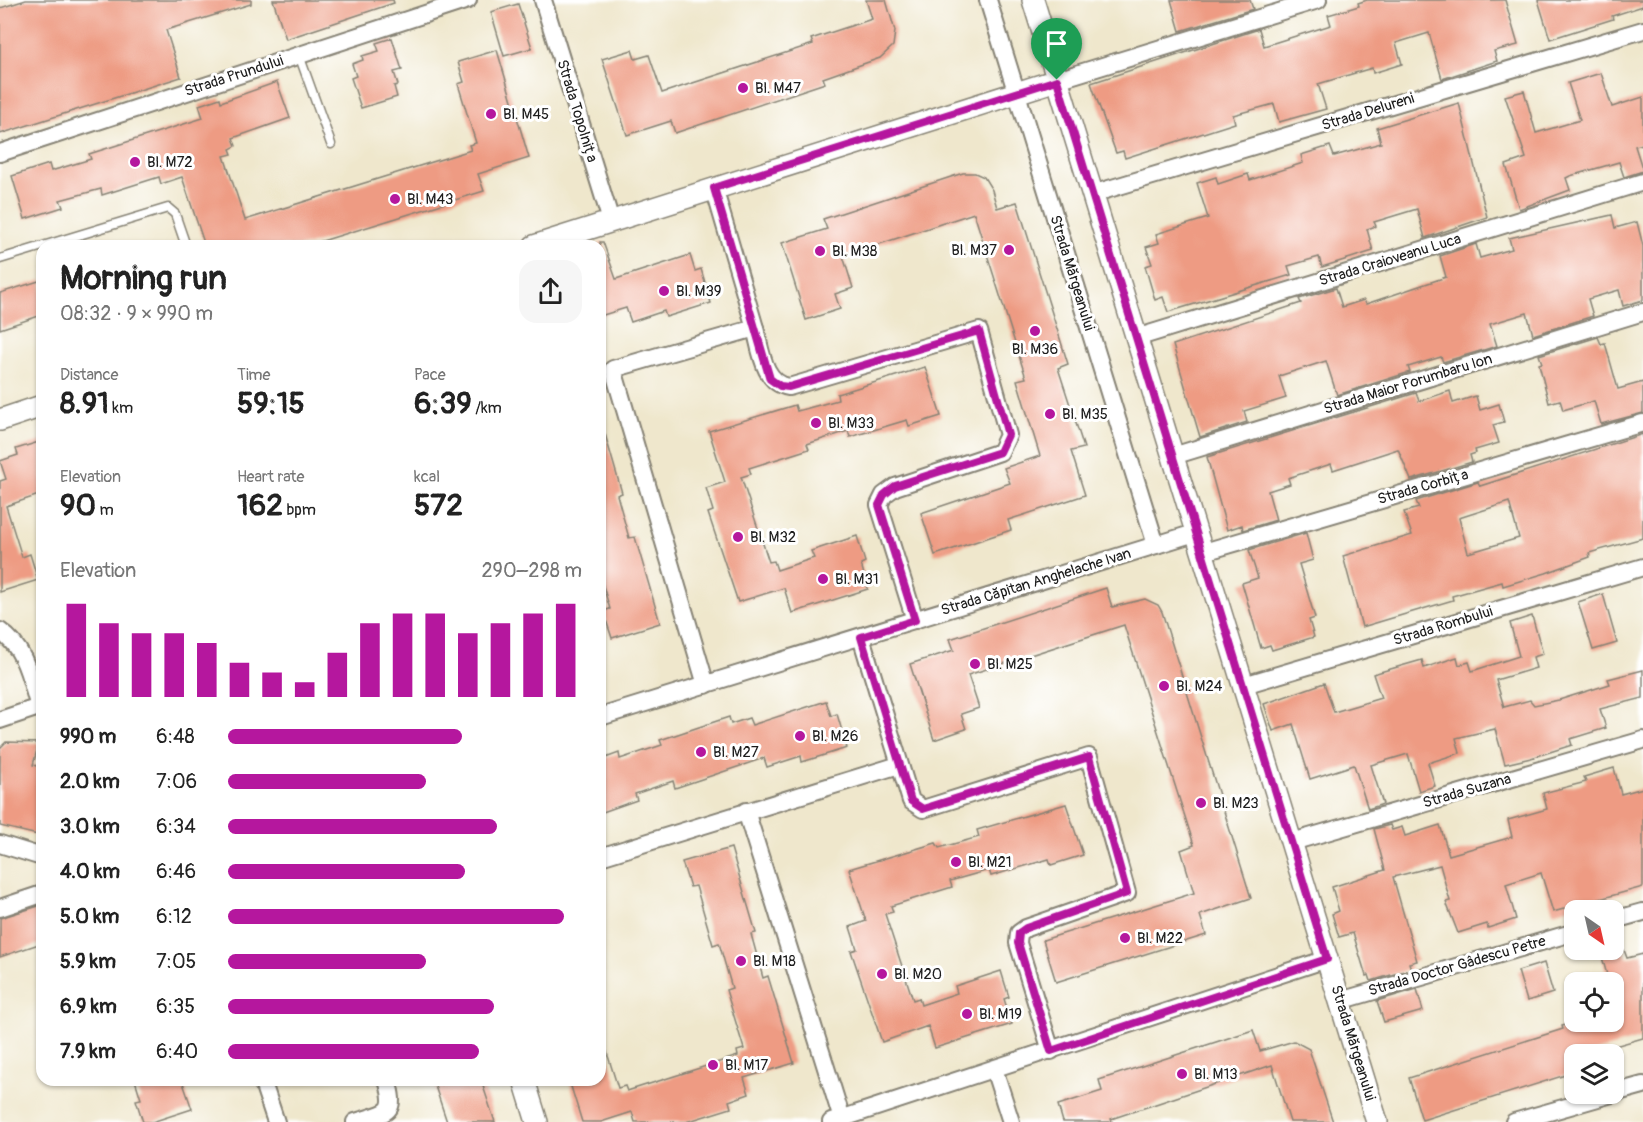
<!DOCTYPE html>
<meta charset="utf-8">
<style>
:root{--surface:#fff;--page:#f6f6f6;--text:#222;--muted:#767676;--accent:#b5179e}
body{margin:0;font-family:Pangolin,sans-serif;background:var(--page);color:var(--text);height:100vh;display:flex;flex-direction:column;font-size:22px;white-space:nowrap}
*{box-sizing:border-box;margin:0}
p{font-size:20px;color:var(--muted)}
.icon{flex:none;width:33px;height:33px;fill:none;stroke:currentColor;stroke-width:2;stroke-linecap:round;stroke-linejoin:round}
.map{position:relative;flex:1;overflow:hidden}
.panel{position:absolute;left:36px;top:240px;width:570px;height:846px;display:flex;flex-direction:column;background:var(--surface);border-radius:18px;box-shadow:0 2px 4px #0004}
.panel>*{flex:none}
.needle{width:39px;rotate:146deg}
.tools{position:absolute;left:1564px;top:900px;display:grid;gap:12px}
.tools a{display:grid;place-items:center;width:60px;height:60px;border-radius:12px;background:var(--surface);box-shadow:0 2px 4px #0004;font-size:30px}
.pin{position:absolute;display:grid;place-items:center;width:51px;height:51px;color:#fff;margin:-62px -26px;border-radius:50% 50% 50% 0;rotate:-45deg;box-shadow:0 0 6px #0007}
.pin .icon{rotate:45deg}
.round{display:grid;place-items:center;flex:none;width:63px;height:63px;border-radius:18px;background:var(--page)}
.headline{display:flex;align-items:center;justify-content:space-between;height:102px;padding:0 24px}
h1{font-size:33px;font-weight:700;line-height:45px}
.metrics{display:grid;grid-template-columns:repeat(3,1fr);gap:9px;height:102px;padding:6px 24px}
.metrics div{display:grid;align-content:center}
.metrics b{font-size:30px;font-weight:700}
.metrics small{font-size:16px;font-weight:400}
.metrics p{font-size:16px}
.chart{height:168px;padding:12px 24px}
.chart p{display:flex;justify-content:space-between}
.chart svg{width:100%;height:108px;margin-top:6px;stroke:var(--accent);stroke-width:6}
ul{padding:0 24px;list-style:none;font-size:20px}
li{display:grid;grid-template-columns:96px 72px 1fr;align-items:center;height:45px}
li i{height:15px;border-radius:8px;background:var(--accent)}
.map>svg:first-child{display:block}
.building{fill:#ee9b83;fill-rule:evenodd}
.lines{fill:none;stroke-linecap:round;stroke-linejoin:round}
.service-casing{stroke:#868274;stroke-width:11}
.minor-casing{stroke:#868274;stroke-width:20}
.tertiary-casing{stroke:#868274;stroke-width:24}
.service{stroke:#fff;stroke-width:8}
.minor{stroke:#fff;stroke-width:16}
.tertiary{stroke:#fff;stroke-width:21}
.route-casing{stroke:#fff;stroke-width:12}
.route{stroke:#b5179e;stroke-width:8}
.poi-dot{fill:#b5179e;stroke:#fff;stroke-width:2}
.labels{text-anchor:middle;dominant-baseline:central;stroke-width:6;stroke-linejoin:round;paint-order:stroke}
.street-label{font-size:15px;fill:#1c1c1c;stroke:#fff}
.poi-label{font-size:15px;fill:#1c1c1c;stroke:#fff;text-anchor:start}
</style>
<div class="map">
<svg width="1643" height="1122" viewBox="0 0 1643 1122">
<rect width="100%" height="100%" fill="#fff"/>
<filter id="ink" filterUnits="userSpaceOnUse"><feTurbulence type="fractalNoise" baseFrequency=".0167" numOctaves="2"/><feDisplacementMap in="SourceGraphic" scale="12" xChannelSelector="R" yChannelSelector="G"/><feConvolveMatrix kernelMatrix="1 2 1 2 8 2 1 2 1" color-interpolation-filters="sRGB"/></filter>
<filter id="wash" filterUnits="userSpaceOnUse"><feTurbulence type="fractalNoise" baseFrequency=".008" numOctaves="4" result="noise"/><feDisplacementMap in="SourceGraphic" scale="24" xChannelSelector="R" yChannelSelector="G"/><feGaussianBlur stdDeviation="1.35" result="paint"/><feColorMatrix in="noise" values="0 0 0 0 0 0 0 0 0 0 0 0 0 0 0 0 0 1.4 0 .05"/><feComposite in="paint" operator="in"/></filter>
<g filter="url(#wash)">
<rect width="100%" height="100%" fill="#efe7cc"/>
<g id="blocks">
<g class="building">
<polygon points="26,0 251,0 251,4 166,30 181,77 0,134 0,8"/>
<polygon points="273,0 393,0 394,3 286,39"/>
<polygon points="866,0 886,0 895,31 893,46 880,58 823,78 825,83 675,133 671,121 627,135 602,59 632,50 635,59 649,55 662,93 813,44 811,39 872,19"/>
<polygon points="1171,0 1250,0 1253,9 1180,31"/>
<polygon points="1367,0 1505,0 1518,45 1494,51 1497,61 1442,79 1429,33 1396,43 1402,64 1373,73 1372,68 1318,84 1326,109 1279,122 1274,104 1233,115 1235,123 1125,158 1123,151 1116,153 1091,83 1259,29 1264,46 1331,25 1328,15 1359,6 1358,3"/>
<polygon points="1538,0 1643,0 1643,6 1612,16 1613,19 1550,39"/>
<polygon points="518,4 532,48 504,56 491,12"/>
<polygon points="392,38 402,70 394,72 398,85 394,86 397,97 361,108 351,78 356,76 352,64 363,60 362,56 379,51 376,43"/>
<polygon points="497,50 529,158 478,174 484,191 306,246 205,246 182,177 161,184 159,177 102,195 101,189 60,200 63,207 25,219 12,176 49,164 51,171 91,159 89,154 203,118 199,105 220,98 221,102 277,82 290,118 233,138 236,146 230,149 232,154 224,156 245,220 471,150 469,145 476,143 458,84 464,82 458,62"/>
<polygon points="1601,73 1612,107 1643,97 1643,144 1635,146 1643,171 1624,177 1619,162 1570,176 1566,178 1570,190 1519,209 1506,165 1526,158 1505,96 1524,91 1536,133 1580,120 1568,83"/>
<polygon points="1459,103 1487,217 1425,238 1417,209 1374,222 1376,226 1367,229 1373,251 1322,267 1319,257 1288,266 1291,275 1168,312 1163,297 1155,300 1145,266 1152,264 1146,247 1159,243 1156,234 1208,218 1197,183 1216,177 1218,184 1248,174 1250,180 1303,163 1301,155 1330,146 1334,156 1381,143 1377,128"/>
<polygon points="963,173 975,173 984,177 992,190 997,208 1017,202 1068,364 1058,368 1084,448 1071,451 1085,495 1008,520 1011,530 935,555 921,513 1010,483 1004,468 1040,456 1017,380 1026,378 974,213 843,256 853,288 835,294 840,309 806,320 782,243 827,229 823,219"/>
<polygon points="1612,215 1615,228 1637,222 1643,246 1643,300 1623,306 1619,290 1588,299 1593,316 1533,335 1527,313 1490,324 1497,346 1443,362 1441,357 1408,367 1410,372 1337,395 1326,361 1279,376 1286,398 1244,411 1247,422 1200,437 1173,345 1301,303 1299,299 1336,288 1342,307 1364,300 1366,304 1446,277 1440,256 1476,244 1480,258 1512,249 1509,238"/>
<polygon points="600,242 603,242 616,279 690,255 695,271 701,269 711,303 666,317 664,311 631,322 626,308 600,316"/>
<polygon points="42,280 42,315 0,329 0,293"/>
<polygon points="1598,337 1601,344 1605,343 1618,389 1643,382 1643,413 1601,424 1594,401 1563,410 1560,400 1549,403 1539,364 1542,363 1539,355"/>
<polygon points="925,367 941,416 909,426 907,420 850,437 848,431 807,444 809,449 749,468 751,474 741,477 769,562 774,561 777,570 814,558 811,551 857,536 865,562 861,564 868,589 792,613 784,588 738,602 708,513 713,511 706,488 725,482 709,431 795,405 797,411 838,400 837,394"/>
<polygon points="1450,391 1453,403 1476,396 1480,410 1499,404 1504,422 1493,425 1499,443 1475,450 1476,453 1470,455 1472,462 1411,480 1398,449 1333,470 1331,464 1288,478 1290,484 1268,491 1276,520 1243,530 1242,525 1227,530 1207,457 1416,393 1419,401"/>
<polygon points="605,434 622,493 617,495 629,538 635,537 660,623 612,638 603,611 610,609 600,576 600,435"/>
<path d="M1643,434v104l-54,15 1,4 -44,16 -43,13 -1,-4 -50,14 1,4 -91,27 -19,-71 69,-21 -8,-23 15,-4 -3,-7 62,-19 2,4zM1509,502l10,36 -51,15 -9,-35z"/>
<polygon points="42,441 42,494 6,506 22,557 30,554 38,580 0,592 0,481 6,479 0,461 18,455 16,449"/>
<polygon points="1306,533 1313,560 1299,564 1315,618 1309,620 1314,637 1272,650 1270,645 1261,648 1242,583 1258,578 1249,550"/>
<polygon points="1106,588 1112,607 1145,599 1158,605 1162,612 1251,898 1200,915 1206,935 1056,982 1043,940 1194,893 1181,850 1194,845 1124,625 968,675 979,708 961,714 966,729 934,740 910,664 954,650 950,639"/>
<polygon points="1603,594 1617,643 1593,650 1578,602"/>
<polygon points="1532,616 1543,654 1533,657 1536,668 1496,680 1504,707 1530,700 1534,705 1559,700 1610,684 1608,679 1643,670 1643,698 1600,709 1606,728 1570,739 1572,745 1531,758 1505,764 1495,729 1456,738 1460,753 1428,763 1435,786 1419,791 1408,754 1371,765 1383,804 1368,809 1354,765 1310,779 1293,724 1273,731 1264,704 1324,683 1334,712 1381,698 1373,674 1422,660 1424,668 1457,657 1459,665 1469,662 1472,671 1519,656 1510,623"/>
<polygon points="826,701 831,716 837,714 847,748 802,762 801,756 767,767 764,758 675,788 673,781 635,794 637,800 600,813 600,760 619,753 620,759 662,745 660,740 729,717 731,724 749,718 752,725"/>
<polygon points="6,742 39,743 33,765 42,767 42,836 0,826 0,748"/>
<polygon points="1614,768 1621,794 1643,788 1643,887 1553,912 1541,873 1506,884 1516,919 1488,928 1487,924 1458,933 1446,902 1450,901 1440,865 1393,877 1417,961 1409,963 1411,969 1371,981 1369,975 1366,976 1353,933 1339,937 1332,914 1339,911 1332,887 1385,870 1374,829 1390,825 1392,830 1402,827 1405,836 1440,825 1449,855 1512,837 1508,820 1547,809 1543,793 1586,782 1584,777"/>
<polygon points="1066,804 1083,855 1051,865 1049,859 991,876 989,870 950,881 952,887 891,906 893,912 885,914 913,1000 919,998 921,1005 957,993 955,986 1001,971 1009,997 1004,999 1012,1024 935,1048 928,1026 882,1042 851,951 857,949 850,927 866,921 849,869 936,843 939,848 979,837 977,830"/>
<polygon points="731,848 756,933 751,934 763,978 768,976 794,1063 744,1078 749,1094 729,1101 731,1108 686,1122 635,1122 632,1112 601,1122 582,1122 569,1080 600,1080 600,1043 604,1043 618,1088 625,1086 627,1091 738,1056 737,1051 744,1049 726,990 732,988 719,943 713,945 696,886 690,887 682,862"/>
<polygon points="42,905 42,943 0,957 0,918"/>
<polygon points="1600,950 1624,950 1627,958 1643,954 1643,1038 1587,1054 1575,1054 1575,1072 1422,1120 1409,1078 1563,1029 1562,1026 1576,1022 1614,1022 1614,982 1609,982"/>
<polygon points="1544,963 1553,993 1527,1001 1518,971"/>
<polygon points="1417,989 1423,1011 1384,1022 1377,1001"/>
<polygon points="1253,1030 1260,1051 1294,1041 1309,1049 1333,1122 1290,1122 1272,1065 1111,1119 1112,1122 1063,1122 1058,1105 1102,1091 1099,1080"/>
<polygon points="135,1080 182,1080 192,1109 152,1122 143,1122 136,1100 141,1099"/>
<polygon points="433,1080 481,1080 495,1122 447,1122"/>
</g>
</g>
</g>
<g filter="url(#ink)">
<use href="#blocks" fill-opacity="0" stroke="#868274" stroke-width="1.5"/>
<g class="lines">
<g class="service-casing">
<g id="service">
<polyline points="299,55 331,144"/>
<polyline points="0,259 168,208 175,214 186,246"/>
</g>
</g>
<g class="minor-casing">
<g id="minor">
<polyline points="543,0 611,221"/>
<polyline points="988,0 1156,545"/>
<polyline points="1057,80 1318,0"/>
<polyline points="0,153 468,0"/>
<polyline points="714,188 755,328"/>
<polyline points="1092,194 1643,30"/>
<polyline points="1136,338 1643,182"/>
<polyline points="1173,456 1643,312"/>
<polyline points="1204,552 1643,423"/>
<path d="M0,631c26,18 30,47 39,76"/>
<polyline points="861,637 911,801 923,809 1089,757 1127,893 1026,928 1019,933 1018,943 1051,1051"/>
<path d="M706,685l-93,-316 142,-41c6,22 8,55 34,59l190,-56 29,104 -8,17 -105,35 -11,8 -5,10 36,115"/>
<polyline points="1244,685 1643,567"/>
<polyline points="600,717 1198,532"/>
<polyline points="0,720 42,706"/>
<polyline points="746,811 842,1119"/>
<polyline points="1292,842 1643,740"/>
<polyline points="0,844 42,857"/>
<polyline points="600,857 899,765"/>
<polyline points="0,908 42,894"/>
<polyline points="1614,920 1643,912"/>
<polyline points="1340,1001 1575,932"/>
<polyline points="994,1069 1011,1122"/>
<polyline points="262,1080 276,1122"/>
<polyline points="1614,1093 1643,1085"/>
<path d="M355,1122c31,-10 43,-6 32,-42"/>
<polyline points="831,1122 1327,959"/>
<polyline points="1514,1122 1612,1094"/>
</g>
</g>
<g class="tertiary-casing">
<g id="tertiary">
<polyline points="1033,0 1377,1122"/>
<polyline points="534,246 1057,80"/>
<polyline points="0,420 42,406"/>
<polyline points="524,1080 537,1122"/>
</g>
</g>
<use href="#service" class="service"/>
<use href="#minor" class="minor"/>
<use href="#tertiary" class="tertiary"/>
</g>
</g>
<g class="lines" filter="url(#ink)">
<g class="route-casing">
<polygon id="route" points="1057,80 1327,959 1051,1051 1018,943 1019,933 1026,928 1127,893 1089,757 923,809 911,801 861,637 915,620 879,505 884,495 895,486 1000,452 1008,435 979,331 789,387 780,386 770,379 714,188"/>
</g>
<use href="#route" class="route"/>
</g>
<g class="poi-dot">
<circle cx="743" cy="88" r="6"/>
<circle cx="491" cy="114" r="6"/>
<circle cx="135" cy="162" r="6"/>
<circle cx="395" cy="199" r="6"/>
<circle cx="1009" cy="250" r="6"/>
<circle cx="820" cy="251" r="6"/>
<circle cx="664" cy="291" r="6"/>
<circle cx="1035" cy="331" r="6"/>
<circle cx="1050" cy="414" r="6"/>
<circle cx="816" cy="423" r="6"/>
<circle cx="738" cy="537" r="6"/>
<circle cx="823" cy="579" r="6"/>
<circle cx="975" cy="664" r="6"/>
<circle cx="1164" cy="686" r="6"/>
<circle cx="800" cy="736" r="6"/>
<circle cx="701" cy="752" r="6"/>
<circle cx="1201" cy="803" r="6"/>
<circle cx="956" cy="862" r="6"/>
<circle cx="1125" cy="938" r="6"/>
<circle cx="741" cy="961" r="6"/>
<circle cx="882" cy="974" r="6"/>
<circle cx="967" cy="1014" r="6"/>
<circle cx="713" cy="1065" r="6"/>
<circle cx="1182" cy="1074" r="6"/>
</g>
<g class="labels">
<g class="street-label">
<text transform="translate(234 76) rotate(-18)">Strada Prundului</text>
<text transform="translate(577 111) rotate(73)">Strada Topolnița</text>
<text transform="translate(1368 112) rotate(-17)">Strada Delureni</text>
<text transform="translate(1390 260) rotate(-17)">Strada Craioveanu Luca</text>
<text transform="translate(1072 273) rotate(73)">Strada Mărgeanului</text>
<text transform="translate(1408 384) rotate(-17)">Strada Maior Porumbaru Ion</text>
<text transform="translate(1423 487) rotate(-16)">Strada Corbița</text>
<text transform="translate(1036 582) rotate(-17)">Strada Căpitan Anghelache Ivan</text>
<text transform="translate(1443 626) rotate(-17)">Strada Rombului</text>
<text transform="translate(1467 791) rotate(-16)">Strada Suzana</text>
<text transform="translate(1457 966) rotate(-16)">Strada Doctor Gâdescu Petre</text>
<text transform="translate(1353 1043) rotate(73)">Strada Mărgeanului</text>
</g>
<g class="poi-label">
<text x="755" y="88">Bl. M47</text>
<text x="503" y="114">Bl. M45</text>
<text x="147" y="162">Bl. M72</text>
<text x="407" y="199">Bl. M43</text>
<text x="997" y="250" text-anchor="end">Bl. M37</text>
<text x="832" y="251">Bl. M38</text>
<text x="676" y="291">Bl. M39</text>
<text x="1035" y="349" text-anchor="middle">Bl. M36</text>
<text x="1062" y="414">Bl. M35</text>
<text x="828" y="423">Bl. M33</text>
<text x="750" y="537">Bl. M32</text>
<text x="835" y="579">Bl. M31</text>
<text x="987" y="664">Bl. M25</text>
<text x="1176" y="686">Bl. M24</text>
<text x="812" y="736">Bl. M26</text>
<text x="713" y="752">Bl. M27</text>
<text x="1213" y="803">Bl. M23</text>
<text x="968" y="862">Bl. M21</text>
<text x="1137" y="938">Bl. M22</text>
<text x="753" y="961">Bl. M18</text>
<text x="894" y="974">Bl. M20</text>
<text x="979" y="1014">Bl. M19</text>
<text x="725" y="1065">Bl. M17</text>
<text x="1194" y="1074">Bl. M13</text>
</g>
</g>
</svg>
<div class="tools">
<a><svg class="needle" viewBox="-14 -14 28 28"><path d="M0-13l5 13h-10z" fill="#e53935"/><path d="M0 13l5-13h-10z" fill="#767676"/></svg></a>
<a><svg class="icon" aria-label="locate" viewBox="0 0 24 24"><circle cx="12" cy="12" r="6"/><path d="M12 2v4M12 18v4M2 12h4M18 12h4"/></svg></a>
<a><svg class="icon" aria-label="layers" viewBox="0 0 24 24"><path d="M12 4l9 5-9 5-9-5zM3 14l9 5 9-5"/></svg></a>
</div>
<div class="pin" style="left:1057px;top:80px;background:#1e9e55"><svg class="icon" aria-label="arrive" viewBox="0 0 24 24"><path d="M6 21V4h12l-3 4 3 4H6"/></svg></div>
<section class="panel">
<div class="headline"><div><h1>Morning run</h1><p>08:32 · 9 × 990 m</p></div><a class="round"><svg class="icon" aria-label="share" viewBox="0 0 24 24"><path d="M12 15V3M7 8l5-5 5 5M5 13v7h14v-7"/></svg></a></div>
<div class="metrics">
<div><p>Distance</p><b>8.91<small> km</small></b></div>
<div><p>Time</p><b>59:15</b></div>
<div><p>Pace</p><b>6:39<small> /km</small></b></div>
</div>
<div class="metrics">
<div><p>Elevation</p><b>90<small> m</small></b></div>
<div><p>Heart rate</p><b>162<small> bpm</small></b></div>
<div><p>kcal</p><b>572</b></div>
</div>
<div class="chart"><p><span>Elevation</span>290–298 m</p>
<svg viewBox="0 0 160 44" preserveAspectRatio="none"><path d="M5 44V6M15 44V14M25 44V18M35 44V18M45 44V22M55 44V30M65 44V34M75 44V38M85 44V26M95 44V14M105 44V10M115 44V10M125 44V18M135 44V14M145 44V10M155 44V6"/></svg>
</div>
<ul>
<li><b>990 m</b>6:48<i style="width:66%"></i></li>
<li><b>2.0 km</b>7:06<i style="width:56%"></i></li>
<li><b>3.0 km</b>6:34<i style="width:76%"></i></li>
<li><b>4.0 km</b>6:46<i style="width:67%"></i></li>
<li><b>5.0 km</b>6:12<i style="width:95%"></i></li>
<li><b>5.9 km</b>7:05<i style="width:56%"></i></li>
<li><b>6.9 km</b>6:35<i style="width:75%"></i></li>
<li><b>7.9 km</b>6:40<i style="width:71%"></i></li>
</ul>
</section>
</div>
